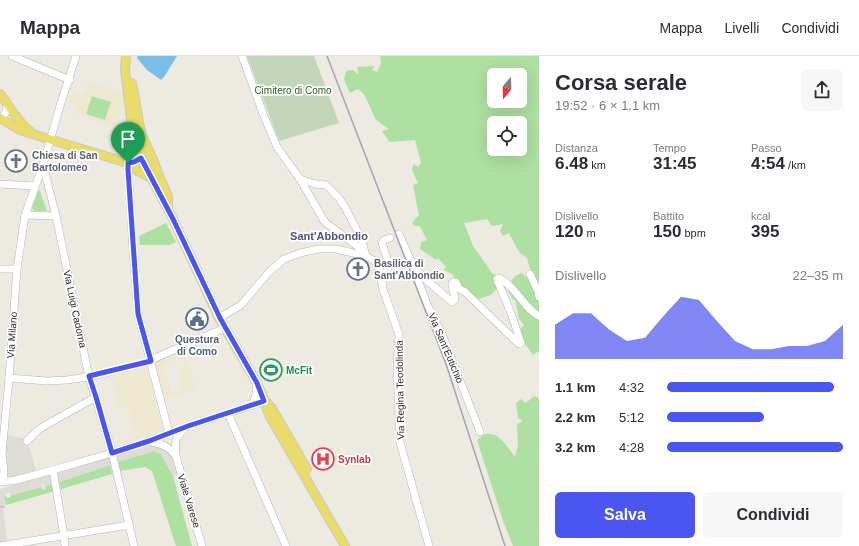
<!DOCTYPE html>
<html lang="it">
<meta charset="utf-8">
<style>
:root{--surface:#fff;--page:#f7f7f7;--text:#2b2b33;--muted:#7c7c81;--line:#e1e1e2;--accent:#4b55f0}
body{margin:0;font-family:Helvetica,sans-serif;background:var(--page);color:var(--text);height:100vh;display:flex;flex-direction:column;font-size:15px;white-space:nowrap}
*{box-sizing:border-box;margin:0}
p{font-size:13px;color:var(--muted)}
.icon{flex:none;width:22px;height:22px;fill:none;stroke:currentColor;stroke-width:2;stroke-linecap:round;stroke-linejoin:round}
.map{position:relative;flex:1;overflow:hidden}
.sheet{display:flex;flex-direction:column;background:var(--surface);width:320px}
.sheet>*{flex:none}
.needle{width:26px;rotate:199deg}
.tools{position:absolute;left:487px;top:12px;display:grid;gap:8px}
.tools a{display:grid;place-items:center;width:40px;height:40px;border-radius:6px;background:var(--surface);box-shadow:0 4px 16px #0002;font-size:20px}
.pin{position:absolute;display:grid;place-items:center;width:34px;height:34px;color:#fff;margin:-41px -17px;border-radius:50% 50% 50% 0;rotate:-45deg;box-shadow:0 0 4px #0007}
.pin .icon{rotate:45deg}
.round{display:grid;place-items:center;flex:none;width:42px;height:42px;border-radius:6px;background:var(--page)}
.overview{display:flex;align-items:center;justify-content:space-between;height:68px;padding:0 16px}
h1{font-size:22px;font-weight:700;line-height:30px}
.stats{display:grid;grid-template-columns:repeat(3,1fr);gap:6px;height:68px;padding:4px 16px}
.stats div{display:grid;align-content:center}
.stats b{font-size:17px;font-weight:700}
.stats small{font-size:11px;font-weight:400}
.stats p{font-size:11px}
.chart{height:112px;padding:8px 16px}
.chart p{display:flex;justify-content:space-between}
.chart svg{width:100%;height:72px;margin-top:4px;fill:var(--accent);opacity:.7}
.cta{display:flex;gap:8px;margin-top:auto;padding:8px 16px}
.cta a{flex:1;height:46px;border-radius:6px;background:var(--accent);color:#fff;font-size:16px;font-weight:700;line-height:46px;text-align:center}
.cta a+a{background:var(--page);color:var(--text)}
ul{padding:0 16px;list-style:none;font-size:13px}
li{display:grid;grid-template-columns:64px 48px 1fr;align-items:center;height:30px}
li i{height:10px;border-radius:5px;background:var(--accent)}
header{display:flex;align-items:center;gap:24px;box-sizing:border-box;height:56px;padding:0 20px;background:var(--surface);border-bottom:1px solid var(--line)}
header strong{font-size:19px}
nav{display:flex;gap:22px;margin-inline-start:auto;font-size:14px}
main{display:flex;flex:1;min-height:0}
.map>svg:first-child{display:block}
.education{fill:#eee8d1;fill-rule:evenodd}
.green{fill:#aee0a1;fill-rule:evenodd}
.cemetery{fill:#c3d6b9}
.plaza{fill:#dedcd7}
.water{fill:#7bbde9}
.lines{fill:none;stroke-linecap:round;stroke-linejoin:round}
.minor-tunnel{stroke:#c7c4bd;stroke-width:7;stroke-dasharray:7 3.5;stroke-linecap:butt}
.minor-casing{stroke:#b4b5bf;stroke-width:8}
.major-casing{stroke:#c8c8c8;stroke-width:10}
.minor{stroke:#fff;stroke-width:7}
.major{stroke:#e9dc6a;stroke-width:8}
.rail{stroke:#a3a4b6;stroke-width:1.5}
.route-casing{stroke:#fff;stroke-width:8}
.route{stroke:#4b55f0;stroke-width:5}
.labels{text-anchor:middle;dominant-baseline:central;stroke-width:3.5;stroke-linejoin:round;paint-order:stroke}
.park-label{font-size:10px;fill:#25681f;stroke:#fff}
.worship-label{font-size:10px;font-weight:bold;fill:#5b616d;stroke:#fff;text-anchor:start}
.street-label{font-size:10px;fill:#2d2d2d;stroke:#fff}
.service-label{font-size:10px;font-weight:bold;fill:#4e5e75;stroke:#fff}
.leisure-label{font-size:10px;font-weight:bold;fill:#27864d;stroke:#fff;text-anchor:start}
.health-label{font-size:10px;font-weight:bold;fill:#be3a42;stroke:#fff;text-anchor:start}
.neighbourhood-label{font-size:11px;font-weight:bold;fill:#4f527c;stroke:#fff}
</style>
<header>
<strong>Mappa</strong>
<nav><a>Mappa</a><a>Livelli</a><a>Condividi</a></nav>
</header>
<main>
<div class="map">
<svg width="539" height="490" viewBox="0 0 539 490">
<rect width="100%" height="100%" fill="#edeae1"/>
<g class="education">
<polygon points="88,25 127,37 116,72 82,61 82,59 74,56 76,49 69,47 73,35 84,38"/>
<path d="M185,296l11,38 -32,9 -11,-37zM182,302l3,10 -8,3 5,19 -11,3 -8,-29z"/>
<polygon points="146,310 163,376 136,383 128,362 132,361 127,350 120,352 110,320"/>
</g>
<g class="green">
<path d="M380,0h159v295l-6,4 -10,-14 -4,-10 5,-6 -5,-6 -4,-19h-2l-7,-13 9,-11 7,-3 5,5 5,-2 -5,-18 -8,-6 -10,-19 -6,3 -3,-5 3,-7 -11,2 -5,-7 -23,4 9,23 20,28 9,2 1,6 -12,13 -13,4 -17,-10 -9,-15 -8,-4 2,-3 -8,-9 -2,2 -16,-11 1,-7 6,-2 -7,-14h-5l-3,-3 7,-8 -6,-30 5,-2 -6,-13 1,-6 5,3 3,-4 -6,-23 -25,2 -8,-11 7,-2 -13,-9 -12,-26 -6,-5 -8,4 -6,-13 2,-9 7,-1 6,5 -2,-8 18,-1 -3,4 5,2 4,-8zM494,19h26v26h-26zM494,67h26v26h-26z"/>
<polygon points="92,40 111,46 105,64 86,58"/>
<polygon points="39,134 40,135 47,155 34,155 32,152 38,135"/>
<polygon points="166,167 176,186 169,189 140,189 139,180"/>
<path d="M534,340l5,2v148h-26l-11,-28 -25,-78c3,-2 6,-5 8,-6 15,-3 23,15 30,23l3,-11 -1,-22 6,-3 -5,-3 -2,-15 5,-4 5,4z"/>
<polygon points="154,395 161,398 173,420 192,490 176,490 152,415 145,411 120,415 118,406"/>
<polygon points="110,409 112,418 61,433 59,426"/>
<polygon points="54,428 55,435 6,449 4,441 6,440 7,442 11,441 11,439 42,431 43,434 46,433 45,430"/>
</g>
<polygon class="cemetery" points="247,0 314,0 339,67 279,85"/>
<g class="plaza">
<polygon points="5,379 27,383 37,418 11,421 7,419 4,414"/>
<polygon points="153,389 161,391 171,399 179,417 173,420 161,398 154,395 118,406 120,415 112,418 110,409 59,426 57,416"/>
<polygon points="51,418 54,428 45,430 44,428 41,428 42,431 11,439 10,437 6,437 6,440 4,441 6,449 0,451 0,433"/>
<polygon points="3,452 4,463 8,490 0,490 0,453"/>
</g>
<polygon class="water" points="138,0 177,0 164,21 161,24 147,14 137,2"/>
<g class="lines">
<polyline class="minor-tunnel" points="1,450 1,452"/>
<g class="minor-casing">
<g id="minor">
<polyline points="12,0 70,24"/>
<polyline points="242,0 264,60 277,91 300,123 323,163 326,167 357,190 366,200"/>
<path d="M0,62c7,-3 7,-9 7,-15"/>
<polyline points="128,107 133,195 138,258 169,377"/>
<polyline points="43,109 56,160 89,321 111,392 134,490"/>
<polyline points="300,123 315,128 326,129 339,142 346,153 361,182 366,200"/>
<polyline points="0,128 35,130"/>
<polyline points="25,159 56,160"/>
<path d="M399,178l13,30 12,14 28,24 3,-3 -3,-15 1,-2h3c2,5 3,8 8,9l55,53 2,-1 -10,-30 -13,-31 -1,-3 2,-1c18,9 24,30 40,38"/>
<polyline points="0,213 17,213"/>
<polyline points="414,214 427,248 442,278 480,376"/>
<polyline points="530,218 538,235 539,241"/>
<polyline points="382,226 389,209 382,187 384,184 390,182"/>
<polyline points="219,262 241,249 269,216 284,203 300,197 319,193 336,193 366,200 376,206 380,216 383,233 399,279 397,312 400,386 429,490"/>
<polyline points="9,322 47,325 67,324 94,320 151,305 155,302 225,272"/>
<polyline points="252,349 256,339 257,327"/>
<polyline points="228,357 286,490"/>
<polyline points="27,385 37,375 44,370 96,341"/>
<path d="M149,385c13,3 19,5 27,15l26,90"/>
<polyline points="2,399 4,414 3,426"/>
<path d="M176,400c-1,-15 -2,-17 9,-28"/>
<polyline points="0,403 2,398 9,322 17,213 25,159 43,109 60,50 76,0"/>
<polyline points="53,414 64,480 65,490"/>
<polyline points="0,426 16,424 53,414 112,397 149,385 188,370 265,345"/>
<polyline points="0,490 129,469"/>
</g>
</g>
<g class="major-casing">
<g id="major">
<polyline points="126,0 125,14 132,71 134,80 144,108 173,163 219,262 257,327 265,345 267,354 269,359 345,490"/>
<polyline points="132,27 141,77 154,106 159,120"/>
<path d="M0,38c10,12 17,28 30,37"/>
<polyline points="0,62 18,73 29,77 128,107 138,115 151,122"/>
<polyline points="156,117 159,120 168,140 168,152"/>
<polyline points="265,345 271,351 307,413"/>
</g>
</g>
<use href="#minor" class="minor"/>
<use href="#major" class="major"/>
<polyline class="rail" points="327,0 446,308 505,490"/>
</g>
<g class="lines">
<g class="route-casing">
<polygon id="route" points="141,102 173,163 220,262 257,327 264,345 188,370 149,385 112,397 96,341 89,320 151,305 138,258 128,114 128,107 134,106"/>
</g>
<use href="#route" class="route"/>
</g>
<defs>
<g id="church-ring" transform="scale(1.15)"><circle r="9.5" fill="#fff" stroke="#6b7280" stroke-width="1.5"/><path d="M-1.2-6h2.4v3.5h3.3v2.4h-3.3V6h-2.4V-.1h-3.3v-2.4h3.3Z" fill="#6b7280"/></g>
<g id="civic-ring" transform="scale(1.15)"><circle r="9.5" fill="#fff" stroke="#5c6f8a" stroke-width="1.5"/><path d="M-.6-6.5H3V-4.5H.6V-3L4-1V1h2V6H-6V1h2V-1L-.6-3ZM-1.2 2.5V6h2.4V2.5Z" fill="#5c6f8a"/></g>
<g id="stadium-ring" transform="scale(1.15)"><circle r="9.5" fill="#fff" stroke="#2e9e5b" stroke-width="1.5"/><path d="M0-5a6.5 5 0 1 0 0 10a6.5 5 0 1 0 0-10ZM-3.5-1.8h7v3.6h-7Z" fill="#2e9e5b"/></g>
<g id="hospital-ring" transform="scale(1.15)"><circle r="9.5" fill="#fff" stroke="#e0444e" stroke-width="1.5"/><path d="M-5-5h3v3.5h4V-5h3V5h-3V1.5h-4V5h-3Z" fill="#e0444e"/></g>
</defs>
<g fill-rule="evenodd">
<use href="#church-ring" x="16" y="105"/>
<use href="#church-ring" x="358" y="213"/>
<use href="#civic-ring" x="197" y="263"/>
<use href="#stadium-ring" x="271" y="314"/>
<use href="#hospital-ring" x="323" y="403"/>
</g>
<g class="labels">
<g class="park-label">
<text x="293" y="34">Cimitero di Como</text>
</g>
<g class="worship-label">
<text x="32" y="99">Chiesa di San<tspan x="32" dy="12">Bartolomeo</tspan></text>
<text x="374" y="207">Basilica di<tspan x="374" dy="12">Sant'Abbondio</tspan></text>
</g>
<g class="street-label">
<text transform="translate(75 253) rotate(78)">Via Luigi Cadorna</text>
<text transform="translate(12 279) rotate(-86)">Via Milano</text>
<text transform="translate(446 292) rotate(67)">Via Sant'Eutichio</text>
<text transform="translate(400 334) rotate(-91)">Via Regina Teodolinda</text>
<text transform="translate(189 445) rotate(73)">Viale Varese</text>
</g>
<g class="service-label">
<text x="197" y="283">Questura<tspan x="197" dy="12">di Como</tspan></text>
</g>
<g class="leisure-label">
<text x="286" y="314">McFit</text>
</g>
<g class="health-label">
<text x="338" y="403">Synlab</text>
</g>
<g class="neighbourhood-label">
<text x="329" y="180">Sant'Abbondio</text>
</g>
</g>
</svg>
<div class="tools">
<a><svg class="needle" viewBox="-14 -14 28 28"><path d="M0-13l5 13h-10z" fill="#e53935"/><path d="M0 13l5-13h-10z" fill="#7c7c81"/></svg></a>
<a><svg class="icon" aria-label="locate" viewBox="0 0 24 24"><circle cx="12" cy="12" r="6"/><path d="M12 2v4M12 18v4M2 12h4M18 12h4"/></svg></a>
</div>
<div class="pin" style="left:128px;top:107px;background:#1e9e55"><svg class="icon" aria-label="arrive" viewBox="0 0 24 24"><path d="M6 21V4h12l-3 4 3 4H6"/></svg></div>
</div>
<section class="sheet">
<div class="overview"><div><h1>Corsa serale</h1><p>19:52 · 6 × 1.1 km</p></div><a class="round"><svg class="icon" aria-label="share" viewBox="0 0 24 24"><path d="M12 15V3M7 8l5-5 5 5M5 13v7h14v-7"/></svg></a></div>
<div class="stats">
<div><p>Distanza</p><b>6.48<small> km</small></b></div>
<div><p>Tempo</p><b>31:45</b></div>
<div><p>Passo</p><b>4:54<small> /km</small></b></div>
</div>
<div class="stats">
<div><p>Dislivello</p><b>120<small> m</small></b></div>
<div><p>Battito</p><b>150<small> bpm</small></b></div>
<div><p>kcal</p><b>395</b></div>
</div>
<div class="chart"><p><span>Dislivello</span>22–35 m</p>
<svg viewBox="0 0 160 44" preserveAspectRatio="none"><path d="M0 44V23L10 16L20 16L30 26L40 33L50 31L60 18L70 6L80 8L90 21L100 33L110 38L120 38L130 36L140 36L150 33L160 23V44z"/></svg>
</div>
<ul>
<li><b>1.1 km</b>4:32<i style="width:95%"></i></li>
<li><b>2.2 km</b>5:12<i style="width:55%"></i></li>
<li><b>3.2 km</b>4:28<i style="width:100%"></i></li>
</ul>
<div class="cta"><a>Salva</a><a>Condividi</a></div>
</section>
</main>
